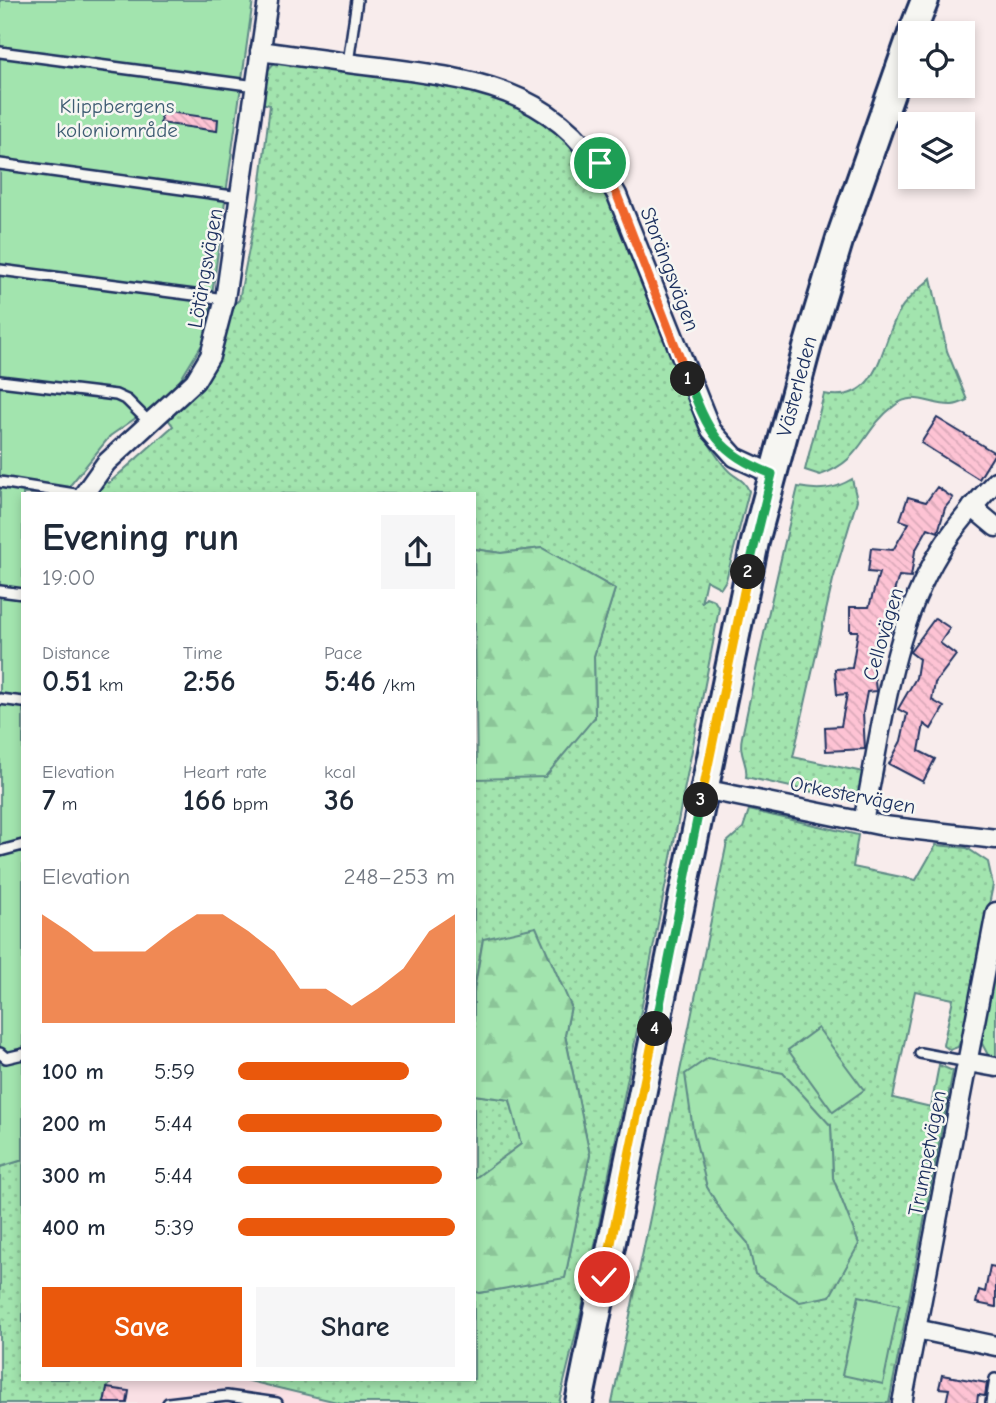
<!DOCTYPE html>
<meta charset="utf-8">
<style>
:root{--surface:#fff;--page:#f6f6f7;--text:#1f2937;--muted:#747a83;--accent:#ea580c}
body{margin:0;font-family:"Comic Neue",sans-serif;background:var(--page);color:var(--text);height:100vh;display:flex;flex-direction:column;font-size:26px;white-space:nowrap}
*{box-sizing:border-box;margin:0}
p{font-size:23px;color:var(--muted)}
.icon{flex:none;width:38px;height:38px;fill:none;stroke:currentColor;stroke-width:2;stroke-linecap:round;stroke-linejoin:round}
.map{position:relative;flex:1;overflow:hidden}
.panel{position:absolute;left:21px;top:492px;width:455px;height:889px;display:flex;flex-direction:column;background:var(--surface);border-radius:0px;box-shadow:0 4px 10px #0003}
.panel>*{flex:none}
.tools{position:absolute;left:898px;top:21px;display:grid;gap:14px}
.tools a{display:grid;place-items:center;width:77px;height:77px;border-radius:0px;background:var(--surface);box-shadow:0 4px 10px #0003;font-size:35px}
.pin{position:absolute;display:grid;place-items:center;width:60px;height:60px;color:#fff;margin:-30px;border:4px solid #fff;border-radius:50%;box-shadow:0 2px 7px #0007}
.km{position:absolute;width:35px;height:35px;margin:-18px;border-radius:50%;background:#222;color:#fff;font-size:19px;line-height:35px;text-align:center}
.round{display:grid;place-items:center;flex:none;width:74px;height:74px;border-radius:0px;background:var(--page)}
.summary{display:flex;align-items:center;justify-content:space-between;height:119px;padding:0 21px}
h1{font-size:38px;font-weight:700;line-height:52px}
.metrics{display:grid;grid-template-columns:repeat(3,1fr);gap:10px;height:119px;padding:7px 21px}
.metrics div{display:grid;align-content:center}
.metrics b{font-size:30px;font-weight:700}
.metrics small{font-size:19px;font-weight:400}
.metrics p{font-size:19px}
.chart{height:196px;padding:14px 21px}
.chart p{display:flex;justify-content:space-between}
.chart svg{width:100%;height:126px;margin-top:7px;fill:var(--accent);opacity:.7}
.button{display:flex;gap:14px;margin-top:auto;padding:14px 21px}
.button a{flex:1;height:80px;border-radius:0px;background:var(--accent);color:#fff;font-size:28px;font-weight:700;line-height:80px;text-align:center}
.button a+a{background:var(--page);color:var(--text)}
ul{padding:0 21px;list-style:none;font-size:23px}
li{display:grid;grid-template-columns:112px 84px 1fr;align-items:center;height:52px}
li i{height:18px;border-radius:9px;background:var(--accent)}
.map>svg:first-child{display:block}
.built{fill:#fae0e5}
.grass{fill:url(#grass-dots);stroke:#5e8a86;stroke-width:2;fill-rule:evenodd}
.forest{fill:url(#forest-firs);stroke:#5e8a86;stroke-width:2}
.green{fill:#a2e4ae;stroke:#5e8a86;stroke-width:2}
.building{fill:url(#building-back-hatch);stroke:#1b2f5e;stroke-width:2}
.lines{fill:none;stroke-linecap:round;stroke-linejoin:round}
.lane-casing{stroke:#1b2f5e;stroke-width:14}
.street-casing{stroke:#1b2f5e;stroke-width:23}
.secondary-casing{stroke:#1b2f5e;stroke-width:32}
.lane{stroke:#f6f6f2;stroke-width:9}
.street{stroke:#f6f6f2;stroke-width:18}
.secondary{stroke:#f6f6f2;stroke-width:26}
.split-1-casing{stroke:#fff;stroke-width:14}
.split-2-casing{stroke:#fff;stroke-width:14}
.split-3-casing{stroke:#fff;stroke-width:14}
.split-4-casing{stroke:#fff;stroke-width:14}
.split-5-casing{stroke:#fff;stroke-width:14}
.split-1{stroke:#f0652b;stroke-width:9}
.split-2{stroke:#22a559;stroke-width:9}
.split-3{stroke:#f5b400;stroke-width:9}
.split-4{stroke:#22a559;stroke-width:9}
.split-5{stroke:#f5b400;stroke-width:9}
.labels{text-anchor:middle;dominant-baseline:central;stroke-width:5;stroke-linejoin:round;paint-order:stroke}
.park-label{font-size:21px;fill:#3d5c72;stroke:#f6f6f2}
.street-label{font-size:21px;fill:#1b2f5e;stroke:#f6f6f2}
</style>
<div class="map">
<svg width="996" height="1403" viewBox="0 0 996 1403">
<defs>
<pattern id="grass-dots" width="8" height="8" patternUnits="userSpaceOnUse" patternTransform="scale(1.75)"><rect width="8" height="8" fill="#a2e4ae"/><path d="M2 2h.1M6 6h.1" fill="none" stroke="#8bc498" stroke-width="1.8" stroke-linecap="round"/></pattern>
<pattern id="forest-firs" width="22" height="20" patternUnits="userSpaceOnUse" patternTransform="scale(1.75)"><rect width="22" height="20" fill="#a2e4ae"/><path d="M5 1l3.5 6h-7zM16 11l3.5 6h-7z" fill="#8bc498"/></pattern>
<pattern id="building-back-hatch" width="6" height="6" patternUnits="userSpaceOnUse" patternTransform="scale(1.75)"><rect width="6" height="6" fill="#fec3d4"/><path d="M-1 5l2 2M0 0l6 6M5-1l2 2" fill="none" stroke="#d9a8b8"/></pattern>
</defs>
<rect width="100%" height="100%" fill="#f8ecec"/>
<filter id="ink" filterUnits="userSpaceOnUse"><feTurbulence type="fractalNoise" baseFrequency=".0143" numOctaves="2"/><feDisplacementMap in="SourceGraphic" scale="14" xChannelSelector="R" yChannelSelector="G"/><feConvolveMatrix kernelMatrix="1 2 1 2 8 2 1 2 1" color-interpolation-filters="sRGB"/></filter>
<g filter="url(#ink)">
<polygon class="built" points="114,1379 241,1379 341,1403 104,1403 107,1388"/>
<g class="grass">
<path d="M289,62c67,8 139,12 204,32 92,28 122,111 152,192 17,44 34,90 51,134 5,12 25,45 35,53 9,7 13,7 18,18l-23,89 -5,8 -15,-8 -5,23 5,-6 8,3 5,8 -6,35 -128,653 -26,107h-218l-100,-24h233v-88l5,2 86,-16 25,-122 -25,-120 6,-29 -88,-67 -9,52v-229l3,17 118,-61 -1,-62 21,-67 -73,-41 -41,5 -27,-4v-55h-383l8,-17 10,6 64,-57 -5,-7 35,-37 23,-70 13,-12 20,-102 11,-93 -13,-3 4,-24 13,-15z"/>
<path d="M931,278l16,73 20,49c-4,2 -11,5 -15,5 -21,1 -38,-15 -58,1 -33,25 -30,54 -74,69l-15,-5 19,-76c57,11 55,-49 76,-84 7,-12 22,-23 31,-32z"/>
<path d="M852,479l5,21 -24,80 -40,177 70,15 -6,30 -111,-25c3,-12 -8,-22 -4,-40 17,-84 36,-167 56,-250 20,4 36,3 54,-8z"/>
<path d="M749,810l109,25 -5,32 63,13 20,-35 31,3 21,14 5,23 -30,150 -5,12 -8,3 -7,-5 10,-46 -38,-8 -22,107 38,9 8,-42 14,6 -64,332h-277l115,-561 16,-14zM831,1126l2,52 26,66 -103,30 -8,-31z"/>
<polygon points="474,1095 510,1100 522,1144 474,1179"/>
<polygon points="23,1160 23,1379 114,1379 107,1388 104,1403 0,1403 0,1167"/>
</g>
<g class="forest">
<polygon points="542,548 615,589 594,656 595,717 545,777 477,779 474,549 501,553"/>
<polygon points="536,927 571,1006 565,1035 590,1155 565,1278 479,1293 474,1291 474,1179 521,1144 510,1100 474,1095 474,991 483,939"/>
<polygon points="708,1058 783,1073 831,1126 833,1178 859,1244 830,1296 800,1302 755,1274 748,1243 725,1217 707,1187 693,1130 685,1074"/>
</g>
<g class="green">
<polygon points="0,0 253,0 206,338 173,392 110,436 64,493 23,494 23,1160 0,1167"/>
<polygon points="996,958 996,1058 988,1055 980,1040"/>
<polygon points="818,1028 864,1090 833,1112 788,1050"/>
<polygon points="859,1296 899,1305 883,1384 842,1375"/>
</g>
<g class="building">
<polygon points="162,111 218,119 217,131 160,123"/>
<polygon points="937,418 995,453 979,479 921,443"/>
<polygon points="937,487 953,498 945,508 938,532 928,528 915,551 911,577 899,576 890,604 890,632 879,631 873,663 876,691 867,692 863,713 865,749 826,751 825,727 841,726 847,694 837,695 835,669 852,668 858,631 850,631 850,607 869,607 879,573 868,572 871,548 893,550 909,523 900,520 908,497 926,502"/>
<polygon points="935,618 950,628 940,643 956,655 935,683 932,700 944,707 931,729 924,724 919,751 935,759 923,782 889,764 901,741 907,714 898,709 916,678 919,659 910,652"/>
<polygon points="990,1266 996,1267 996,1307 976,1303 979,1290 985,1292"/>
<polygon points="942,1375 987,1383 985,1396 978,1395 977,1403 946,1403 949,1389 939,1388"/>
<polygon points="107,1388 129,1391 127,1403 104,1403"/>
</g>
<g class="lines">
<g class="lane-casing">
<g id="lane">
<polyline points="0,52 256,86"/>
<polyline points="348,63 357,0"/>
<polyline points="0,164 240,197"/>
<polyline points="0,270 225,299"/>
<polyline points="0,381 116,395 127,400 150,423"/>
<polyline points="0,482 75,494"/>
<polyline points="0,591 23,594"/>
<polyline points="0,699 23,702"/>
<polyline points="0,851 23,845"/>
<polyline points="0,1053 6,1058 23,1054"/>
<polyline points="920,1053 968,1062"/>
<polyline points="168,1403 227,1396 277,1403"/>
<polyline points="991,1403 995,1379"/>
</g>
</g>
<g class="street-casing">
<g id="street">
<path d="M260,51c43,6 85,12 127,17 105,13 176,27 230,127l94,235 24,27 37,17"/>
<polyline points="84,494 106,463 195,381 210,356 225,299 268,0"/>
<polyline points="972,507 996,527"/>
<polyline points="703,789 884,826 996,839"/>
<path d="M863,822c19,-91 27,-190 77,-271 15,-25 36,-48 56,-70"/>
<polyline points="968,1062 996,1067"/>
<polyline points="916,1329 996,1346"/>
<polyline points="902,1403 996,912"/>
</g>
</g>
<g class="secondary-casing">
<g id="secondary">
<polyline points="912,33 925,0"/>
<path id="s1" d="M579,1403l176,-861 53,-198 32,-106 70,-199"/>
</g>
</g>
<use href="#lane" class="lane"/>
<use href="#street" class="street"/>
<use href="#secondary" class="secondary"/>
</g>
</g>
<g class="lines" filter="url(#ink)">
<g class="split-1-casing">
<polyline id="split-1" points="600,163 617,195 688,379"/>
</g>
<g class="split-2-casing">
<path id="split-2" d="M688,379c21,54 29,73 84,95l-24,98"/>
</g>
<g class="split-3-casing">
<polyline id="split-3" points="701,800 748,572"/>
</g>
<g class="split-4-casing">
<polyline id="split-4" points="655,1029 701,800"/>
</g>
<g class="split-5-casing">
<polyline id="split-5" points="604,1277 655,1029"/>
</g>
<use href="#split-1" class="split-1"/>
<use href="#split-2" class="split-2"/>
<use href="#split-3" class="split-3"/>
<use href="#split-4" class="split-4"/>
<use href="#split-5" class="split-5"/>
</g>
<g class="labels">
<g class="park-label">
<text x="117" y="106">Klippbergens<tspan x="117" dy="24">koloniområde</tspan></text>
</g>
<g class="street-label">
<text transform="translate(205 268) rotate(-80)">Lötängsvägen</text>
<text transform="translate(670 269) rotate(69)">Storängsvägen</text>
<text stroke="none"><textPath href="#s1" startOffset="1040">Västerleden</textPath></text>
<text transform="translate(883 634) rotate(-73)">Cellovägen</text>
<text transform="translate(853 795) rotate(11)">Orkestervägen</text>
<text transform="translate(927 1153) rotate(-79)">Trumpetvägen</text>
</g>
</g>
</svg>
<div class="tools">
<a><svg class="icon" aria-label="locate" viewBox="0 0 24 24"><circle cx="12" cy="12" r="6"/><path d="M12 2v4M12 18v4M2 12h4M18 12h4"/></svg></a>
<a><svg class="icon" aria-label="layers" viewBox="0 0 24 24"><path d="M12 4l9 5-9 5-9-5zM3 14l9 5 9-5"/></svg></a>
</div>
<div class="pin" style="left:600px;top:163px;background:#1e9e55"><svg class="icon" aria-label="arrive" viewBox="0 0 24 24"><path d="M6 21V4h12l-3 4 3 4H6"/></svg></div>
<div class="pin" style="left:604px;top:1277px;background:#d93025"><svg class="icon" aria-label="check" viewBox="0 0 24 24"><path d="M5 12l5 5 9-10"/></svg></div>
<b class="km" style="left:688px;top:379px">1</b>
<b class="km" style="left:748px;top:572px">2</b>
<b class="km" style="left:701px;top:800px">3</b>
<b class="km" style="left:655px;top:1029px">4</b>
<section class="panel">
<div class="summary"><div><h1>Evening run</h1><p>19:00</p></div><a class="round"><svg class="icon" aria-label="share" viewBox="0 0 24 24"><path d="M12 15V3M7 8l5-5 5 5M5 13v7h14v-7"/></svg></a></div>
<div class="metrics">
<div><p>Distance</p><b>0.51<small> km</small></b></div>
<div><p>Time</p><b>2:56</b></div>
<div><p>Pace</p><b>5:46<small> /km</small></b></div>
</div>
<div class="metrics">
<div><p>Elevation</p><b>7<small> m</small></b></div>
<div><p>Heart rate</p><b>166<small> bpm</small></b></div>
<div><p>kcal</p><b>36</b></div>
</div>
<div class="chart"><p><span>Elevation</span>248–253 m</p>
<svg viewBox="0 0 160 44" preserveAspectRatio="none"><path d="M0 44V6L10 12L20 19L30 19L40 19L50 12L60 6L70 6L80 12L90 19L100 32L110 32L120 38L130 32L140 25L150 12L160 6V44z"/></svg>
</div>
<ul>
<li><b>100 m</b>5:59<i style="width:79%"></i></li>
<li><b>200 m</b>5:44<i style="width:94%"></i></li>
<li><b>300 m</b>5:44<i style="width:94%"></i></li>
<li><b>400 m</b>5:39<i style="width:100%"></i></li>
</ul>
<div class="button"><a>Save</a><a>Share</a></div>
</section>
</div>
